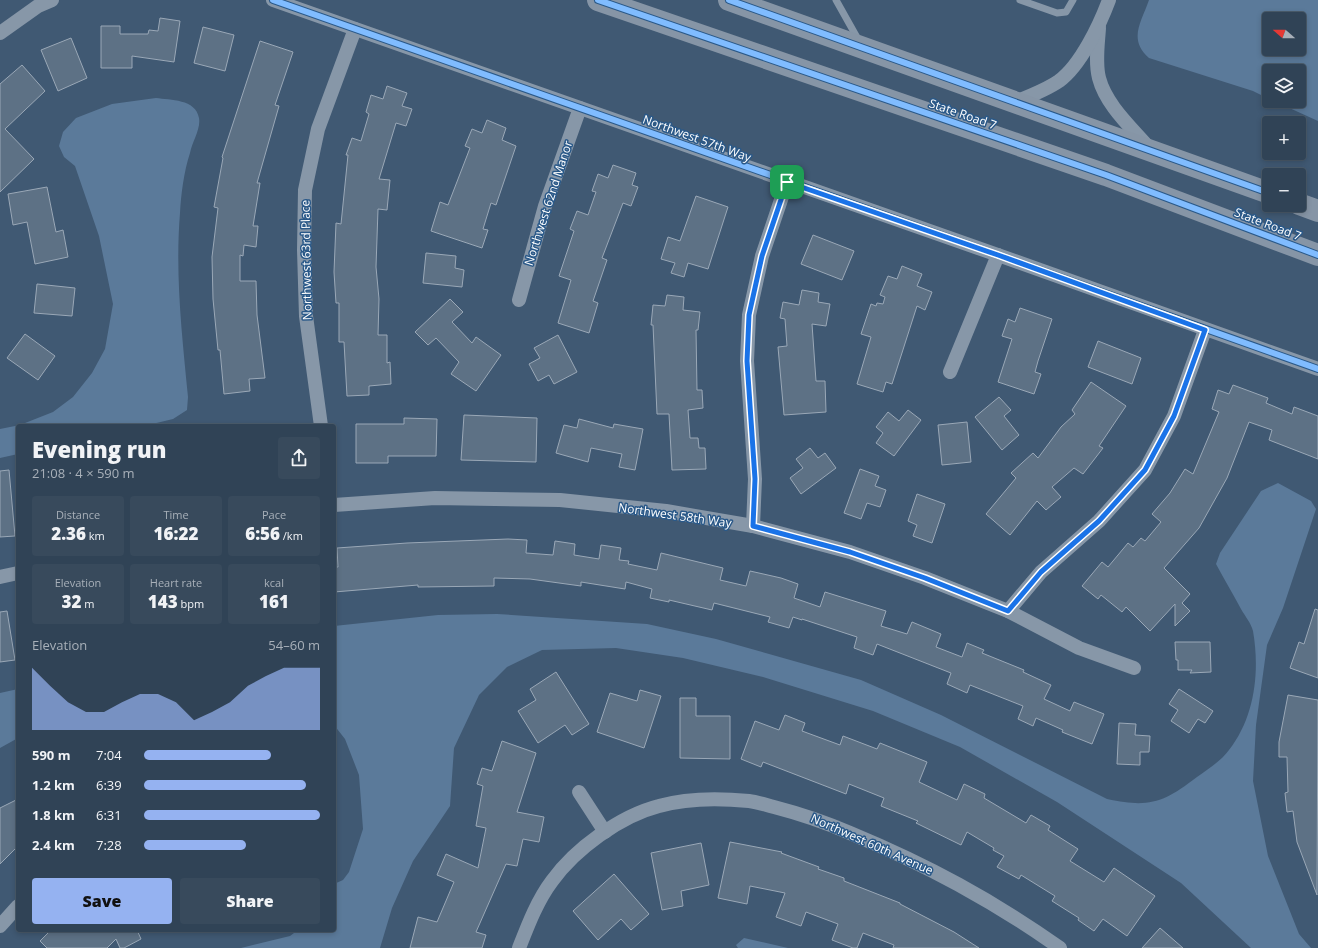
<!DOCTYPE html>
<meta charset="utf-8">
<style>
:root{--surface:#304356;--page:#384a5c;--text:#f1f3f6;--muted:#a8b0b9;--line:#4b5c6c;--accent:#95b2f1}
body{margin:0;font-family:"Open Sans",sans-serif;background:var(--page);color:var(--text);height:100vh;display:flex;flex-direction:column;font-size:15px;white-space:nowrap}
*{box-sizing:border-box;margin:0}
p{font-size:13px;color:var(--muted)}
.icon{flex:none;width:22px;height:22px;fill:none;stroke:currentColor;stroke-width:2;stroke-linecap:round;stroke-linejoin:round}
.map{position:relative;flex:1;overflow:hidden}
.panel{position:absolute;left:16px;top:424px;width:320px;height:508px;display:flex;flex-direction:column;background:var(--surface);border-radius:4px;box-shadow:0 2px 6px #0003,0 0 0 1px var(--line)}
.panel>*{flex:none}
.needle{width:26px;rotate:290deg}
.fabs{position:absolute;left:1262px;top:12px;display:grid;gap:8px}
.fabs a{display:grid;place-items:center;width:44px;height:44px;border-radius:4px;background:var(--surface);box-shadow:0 2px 6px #0003,0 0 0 1px var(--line);font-size:20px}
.pin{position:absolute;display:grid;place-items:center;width:34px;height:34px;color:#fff;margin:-17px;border-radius:8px;box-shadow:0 2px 6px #0006}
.round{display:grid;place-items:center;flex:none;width:42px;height:42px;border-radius:4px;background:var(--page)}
.summary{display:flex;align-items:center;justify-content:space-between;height:68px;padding:0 16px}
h1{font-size:22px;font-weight:800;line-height:30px}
.stats{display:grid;grid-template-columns:repeat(3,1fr);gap:6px;height:68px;padding:4px 16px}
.stats div{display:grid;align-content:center;border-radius:4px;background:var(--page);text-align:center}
.stats b{font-size:17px;font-weight:800}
.stats small{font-size:11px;font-weight:400}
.stats p{font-size:11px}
.chart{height:112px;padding:8px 16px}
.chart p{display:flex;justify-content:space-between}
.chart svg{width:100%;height:72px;margin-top:4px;fill:var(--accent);opacity:.7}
.cta{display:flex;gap:8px;margin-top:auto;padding:8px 16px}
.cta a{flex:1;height:46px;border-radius:4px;background:var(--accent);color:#111;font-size:16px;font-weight:800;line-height:46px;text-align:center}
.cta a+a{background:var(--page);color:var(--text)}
ul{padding:0 16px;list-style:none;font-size:13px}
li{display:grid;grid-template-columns:64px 48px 1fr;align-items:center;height:30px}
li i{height:10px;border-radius:5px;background:var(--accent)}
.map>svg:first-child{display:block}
.water{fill:#5b7a9a;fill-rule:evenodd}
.building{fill:#5d7185;stroke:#9aa8b7}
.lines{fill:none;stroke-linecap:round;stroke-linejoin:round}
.lane{stroke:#8797a8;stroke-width:7}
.street{stroke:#8797a8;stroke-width:14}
.primary{stroke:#8695a6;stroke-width:22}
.cycleway-casing{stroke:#2a5989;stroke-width:8}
.cycleway{stroke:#80bcff;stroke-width:6}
.route-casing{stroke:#fff;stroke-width:8}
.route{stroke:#1a73e8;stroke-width:5}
.labels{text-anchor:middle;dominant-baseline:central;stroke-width:3;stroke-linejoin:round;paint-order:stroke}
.street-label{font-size:12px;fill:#fff;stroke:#2a5989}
</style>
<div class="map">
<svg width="1318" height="948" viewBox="0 0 1318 948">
<rect width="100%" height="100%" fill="#405973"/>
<g class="water">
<path d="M1149,0h169v121l-44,-20h25v-30h-30v28l-16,-8 -104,-33c-21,-19 -8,-35 0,-58zM1269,19h30v30h-30z"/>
<path d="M156,98c14,2 40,1 43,20 2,11 -7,24 -9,35 -6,18 -9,41 -10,60 -5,62 2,122 8,184l-1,13 -14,9 -29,7h-126v28l-18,4v-29l20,-4 33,-13 20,-15 19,-24 13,-24 8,-45 -14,-68 -24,-70 -11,-9 -5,-11 4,-14 13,-14 36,-14z"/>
<path d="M1278,483l33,18 5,8 -33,99 -16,37 -11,80 -3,56 15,75 31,78 12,14h-60l-70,-65 -124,-81 -97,-55 -87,-36 -110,-34 -80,-19 -67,-10 -74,2 -35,17 -28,28 -25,53 -4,58 -37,55 -21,47 -12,40h-139l49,-12 8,-6h36v-46l9,-4 6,-8 14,-43 -4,-54 -14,-36 -11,-14v-99l104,-11 59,-1 150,10 69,15 145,41 80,35 166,84c42,9 56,4 90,-22 11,-8 24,-16 32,-27 26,-33 31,-79 24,-119 -2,-8 -8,-15 -12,-22 -8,-15 -17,-30 -25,-45l4,-11 41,-62z"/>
<polygon points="18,689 18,738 0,748 0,693"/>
<polygon points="744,938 788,948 738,948 736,945"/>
</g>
<g class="building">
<polygon points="160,18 180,21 174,62 132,56 132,68 101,68 101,26 120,26 120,34 148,34 149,30 158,31"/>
<polygon points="203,27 234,35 225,71 194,63"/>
<polygon points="71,38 87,78 58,91 41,50"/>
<polygon points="260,41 293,52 275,105 279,106 257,183 260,183 253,226 258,226 256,247 244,245 243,256 240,255 240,281 256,281 257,315 265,378 249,379 250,391 224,394 220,350 218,350 213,299 212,257 218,208 214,207 223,158 222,157"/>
<polygon points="22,65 45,91 5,129 34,159 0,192 0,84"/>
<polygon points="387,86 407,93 402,106 412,109 406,126 396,123 379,179 390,180 387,210 378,209 376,267 379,299 378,335 387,335 387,363 390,362 391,384 369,386 369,395 347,396 344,342 339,342 339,303 336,303 334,272 336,223 341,224 348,155 346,155 352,138 361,141 369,114 366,112 371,95 383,99"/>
<polygon points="487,120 506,128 502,140 516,146 496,205 491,203 483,229 488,230 482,248 431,231 440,202 448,205 470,148 465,146 472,129 482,133"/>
<polygon points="613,165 636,173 632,185 638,187 631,206 623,203 602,258 607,260 593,301 598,303 589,333 558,323 571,280 559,276 574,231 570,229 577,211 588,215 596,192 592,191 598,174 608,178"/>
<polygon points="47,187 56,232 63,230 68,257 35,264 27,222 13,225 8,194"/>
<polygon points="696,196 728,207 708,269 688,263 684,277 671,273 675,263 661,259 668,237 680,241"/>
<polygon points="813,235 854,251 842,280 801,264"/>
<polygon points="426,253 456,256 455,268 464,270 462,287 423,283"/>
<polygon points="902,266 922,274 917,286 932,292 925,310 917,306 892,384 886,382 883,392 857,384 871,337 861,334 871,304 876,306 877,303 883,304 885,297 880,295 888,276 897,279"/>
<polygon points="37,284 75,288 72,316 34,313"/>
<polygon points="802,290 819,293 818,302 830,304 826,326 812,324 816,381 825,381 826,412 784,415 778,347 787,346 785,319 780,318 783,302 799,305"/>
<polygon points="667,295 684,297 683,310 700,312 698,330 696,330 697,390 702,390 703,408 688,410 690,438 698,438 699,448 705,448 706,469 672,470 669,414 657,414 653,325 651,325 653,305 665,306"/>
<polygon points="450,299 463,312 452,322 472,343 476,337 501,355 476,391 451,374 459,362 436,338 428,345 415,332"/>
<polygon points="1020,308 1052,319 1038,361 1035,372 1041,374 1034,394 998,382 1012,339 1002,336 1008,319 1015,322"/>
<polygon points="25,334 55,356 38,380 7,358"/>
<polygon points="558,335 577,372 554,384 549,375 538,381 529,364 540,358 534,348"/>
<polygon points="1098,341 1141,358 1132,384 1088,367"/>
<polygon points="1091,382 1126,406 1099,446 1103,448 1083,474 1074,468 1052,487 1061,497 1046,510 1037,501 1010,535 986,514 1016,478 1011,473 1033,453 1038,458 1061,427 1075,414 1072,410"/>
<polygon points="1233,385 1268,398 1266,403 1292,414 1294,407 1318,416 1318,459 1269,440 1272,430 1249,422 1227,478 1199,528 1164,568 1190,594 1182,603 1190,611 1175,626 1175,604 1150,631 1126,607 1122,612 1101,595 1098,599 1082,586 1102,562 1108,567 1128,543 1133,547 1141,538 1145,541 1161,522 1152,514 1170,493 1185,469 1193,474 1219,412 1212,409 1218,390 1229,394"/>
<polygon points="999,397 1011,410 1004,416 1019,435 1002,450 975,417"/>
<polygon points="908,410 921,420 894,456 876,443 883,433 876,427 888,412 899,421"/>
<polygon points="464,415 537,418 536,462 461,460"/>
<polygon points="404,418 437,419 436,456 388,456 388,463 356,463 356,424 404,424"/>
<polygon points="579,419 613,428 614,424 643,429 635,470 619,467 622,454 591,448 588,462 556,453 564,425 577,428"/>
<polygon points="967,422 971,462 942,465 938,425"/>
<polygon points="810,448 818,458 825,453 836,468 801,494 790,478 803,468 796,459"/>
<polygon points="860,469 879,476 875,486 886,490 880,507 867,503 861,519 844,513"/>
<polygon points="9,470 15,536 0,537 0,471"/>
<polygon points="917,494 945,504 932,543 913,536 917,525 908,521"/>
<polygon points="508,539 527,540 526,553 553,555 555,541 575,544 574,555 599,559 601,545 621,548 619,560 629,561 628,564 657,570 661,553 723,568 720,580 746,586 750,571 781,578 798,584 794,598 820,607 825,592 886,611 881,626 907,634 912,622 941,634 936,647 962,657 967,643 984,650 982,653 1024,670 1023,672 1051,685 1044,699 1070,711 1074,702 1104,714 1092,744 1062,732 1063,730 1036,718 1033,726 1018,719 1023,706 970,685 967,693 947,684 951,673 877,644 873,655 854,648 857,637 802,619 802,620 793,617 789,628 768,622 770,617 714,603 712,610 669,600 669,602 650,598 652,589 626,582 625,589 581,582 581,586 530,579 494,578 494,586 418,587 418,585 334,592 334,567 338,567 337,548 407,543"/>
<polygon points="1315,609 1318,610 1318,678 1290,668 1299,642 1304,644"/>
<polygon points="7,611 15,660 0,662 0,612"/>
<polygon points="1175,642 1210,642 1211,672 1190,673 1192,670 1178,670 1178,660 1176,660"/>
<polygon points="556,672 589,724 572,735 565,725 538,743 518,711 536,700 530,689"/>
<polygon points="1179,689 1213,711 1205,723 1198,719 1189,733 1171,721 1178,710 1169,704"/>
<polygon points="640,690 661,696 644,748 597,732 610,693 637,701"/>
<polygon points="1288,695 1318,700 1317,895 1297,842 1293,811 1287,812 1285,793 1288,792 1287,757 1279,757 1279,742"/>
<polygon points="680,698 696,698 696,716 730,716 730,759 680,758"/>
<polygon points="785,715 805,723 802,731 840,745 843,736 877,749 880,743 927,762 919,782 957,800 964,784 985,794 984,798 1026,823 1031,815 1050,826 1048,830 1078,849 1070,861 1104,882 1114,868 1155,896 1127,936 1103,919 1094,931 1078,920 1079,918 1052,901 1055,896 1021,875 1019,879 997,867 1004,856 993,850 994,848 967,832 961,845 916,823 918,821 881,806 884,798 849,784 846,794 763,762 761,767 741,759 755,721 779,730"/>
<polygon points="1119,723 1136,724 1135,735 1150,736 1149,752 1140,752 1140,765 1117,764"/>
<polygon points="502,741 536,753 517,812 544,817 539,842 523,839 517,866 506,864 476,932 486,935 482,948 410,948 418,917 437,922 454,882 437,875 446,854 478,868 486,828 476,826 483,786 477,784 482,768 492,771"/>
<polygon points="18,799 18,846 0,864 0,808"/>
<polygon points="730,842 782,852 781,853 819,867 818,869 844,878 844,881 900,903 900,904 954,932 979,948 893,948 894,945 863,933 857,948 853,948 832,940 838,924 806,912 801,926 776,917 785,893 750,886 747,904 718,898"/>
<polygon points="701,843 709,885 681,891 683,906 662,910 651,853"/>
<polygon points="614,874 649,914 631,930 621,919 598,940 573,911"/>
<polygon points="1160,928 1183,948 1142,948"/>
<polygon points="51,930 137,930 141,939 124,948 120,948 116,939 107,948 47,948 40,941"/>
</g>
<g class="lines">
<g class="lane">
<polyline points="836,0 859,41"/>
<polyline points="1020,0 1057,13 1066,12 1073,0"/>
</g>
<g class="street">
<polyline points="273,0 998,255 1318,369"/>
<path d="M1099,28c-1,16 -4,34 0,50 7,27 32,49 50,70"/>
<polyline points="0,33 38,6 52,0"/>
<path d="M1015,102c15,-6 31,-12 44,-21 22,-16 41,-57 50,-81"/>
<polyline points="519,300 545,206 580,108"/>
<polyline points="950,372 998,255"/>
<polyline points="321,426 306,316 304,250 305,190 318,129 355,29"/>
<polyline points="334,505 435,498 560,500 666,511 753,526 850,552 925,578 1008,611 1079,648 1134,668"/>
<polyline points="753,526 755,479 747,361 749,315 762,256 787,182"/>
<polyline points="0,577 18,573"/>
<polyline points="1008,611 1041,572 1099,521 1145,470 1174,416 1205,330"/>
<polyline points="579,792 605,832"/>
<polyline points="0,926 18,906"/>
<path d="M519,948c9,-23 18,-47 33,-67 23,-32 68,-65 107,-75 28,-8 60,-8 90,-5 8,1 17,4 25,6 27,7 51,15 76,26 77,32 142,67 210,115"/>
</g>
<g class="primary">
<polyline points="598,0 1106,175 1318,255"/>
<polyline points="729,0 1269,193"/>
<polyline points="1299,204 1318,211"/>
</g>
<g class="cycleway-casing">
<g id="cycleway">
<polyline points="273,0 998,255 1318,369"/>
<polyline points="598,0 1106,175 1318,255"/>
<polyline points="729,0 1269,193"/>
</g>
</g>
<use href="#cycleway" class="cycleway"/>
</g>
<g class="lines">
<g class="route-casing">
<polygon id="route" points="787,182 998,255 1205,330 1174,416 1145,470 1099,521 1041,572 1008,611 925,578 850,552 753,526 755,479 747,361 749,315 762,256"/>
</g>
<use href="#route" class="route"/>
</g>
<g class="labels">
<g class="street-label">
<text transform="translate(963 114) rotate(19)">State Road 7</text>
<text transform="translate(697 138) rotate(20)">Northwest 57th Way</text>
<text transform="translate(548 203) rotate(-72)">Northwest 62nd Manor</text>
<text transform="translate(1268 224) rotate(21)">State Road 7</text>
<text transform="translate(306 260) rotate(-91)">Northwest 63rd Place</text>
<text transform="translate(675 515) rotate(8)">Northwest 58th Way</text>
<text transform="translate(872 844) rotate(24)">Northwest 60th Avenue</text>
</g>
</g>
</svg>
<div class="fabs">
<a><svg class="needle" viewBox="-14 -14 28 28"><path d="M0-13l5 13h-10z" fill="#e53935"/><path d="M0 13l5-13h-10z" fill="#a8b0b9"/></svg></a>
<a><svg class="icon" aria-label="layers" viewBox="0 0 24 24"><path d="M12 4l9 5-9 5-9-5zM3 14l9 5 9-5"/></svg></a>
<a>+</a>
<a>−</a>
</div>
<div class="pin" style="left:787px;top:182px;background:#1e9e55"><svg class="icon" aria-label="arrive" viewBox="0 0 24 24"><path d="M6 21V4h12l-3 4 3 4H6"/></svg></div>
<section class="panel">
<div class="summary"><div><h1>Evening run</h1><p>21:08 · 4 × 590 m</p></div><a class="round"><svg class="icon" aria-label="share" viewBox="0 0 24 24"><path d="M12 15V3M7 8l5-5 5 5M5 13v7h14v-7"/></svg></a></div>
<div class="stats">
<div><p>Distance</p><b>2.36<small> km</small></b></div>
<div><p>Time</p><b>16:22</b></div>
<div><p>Pace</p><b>6:56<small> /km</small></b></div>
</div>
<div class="stats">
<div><p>Elevation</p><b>32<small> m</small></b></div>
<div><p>Heart rate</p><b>143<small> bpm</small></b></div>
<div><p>kcal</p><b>161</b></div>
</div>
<div class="chart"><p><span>Elevation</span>54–60 m</p>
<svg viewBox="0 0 160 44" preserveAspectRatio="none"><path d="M0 44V6L10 17L20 27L30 33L40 33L50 27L60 22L70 22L80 27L90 38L100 33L110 27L120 17L130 11L140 6L150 6L160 6V44z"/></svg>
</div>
<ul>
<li><b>590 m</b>7:04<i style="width:72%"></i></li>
<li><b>1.2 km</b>6:39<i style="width:92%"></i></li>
<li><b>1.8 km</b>6:31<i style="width:100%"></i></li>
<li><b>2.4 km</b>7:28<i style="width:58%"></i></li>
</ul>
<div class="cta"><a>Save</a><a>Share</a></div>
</section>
</div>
